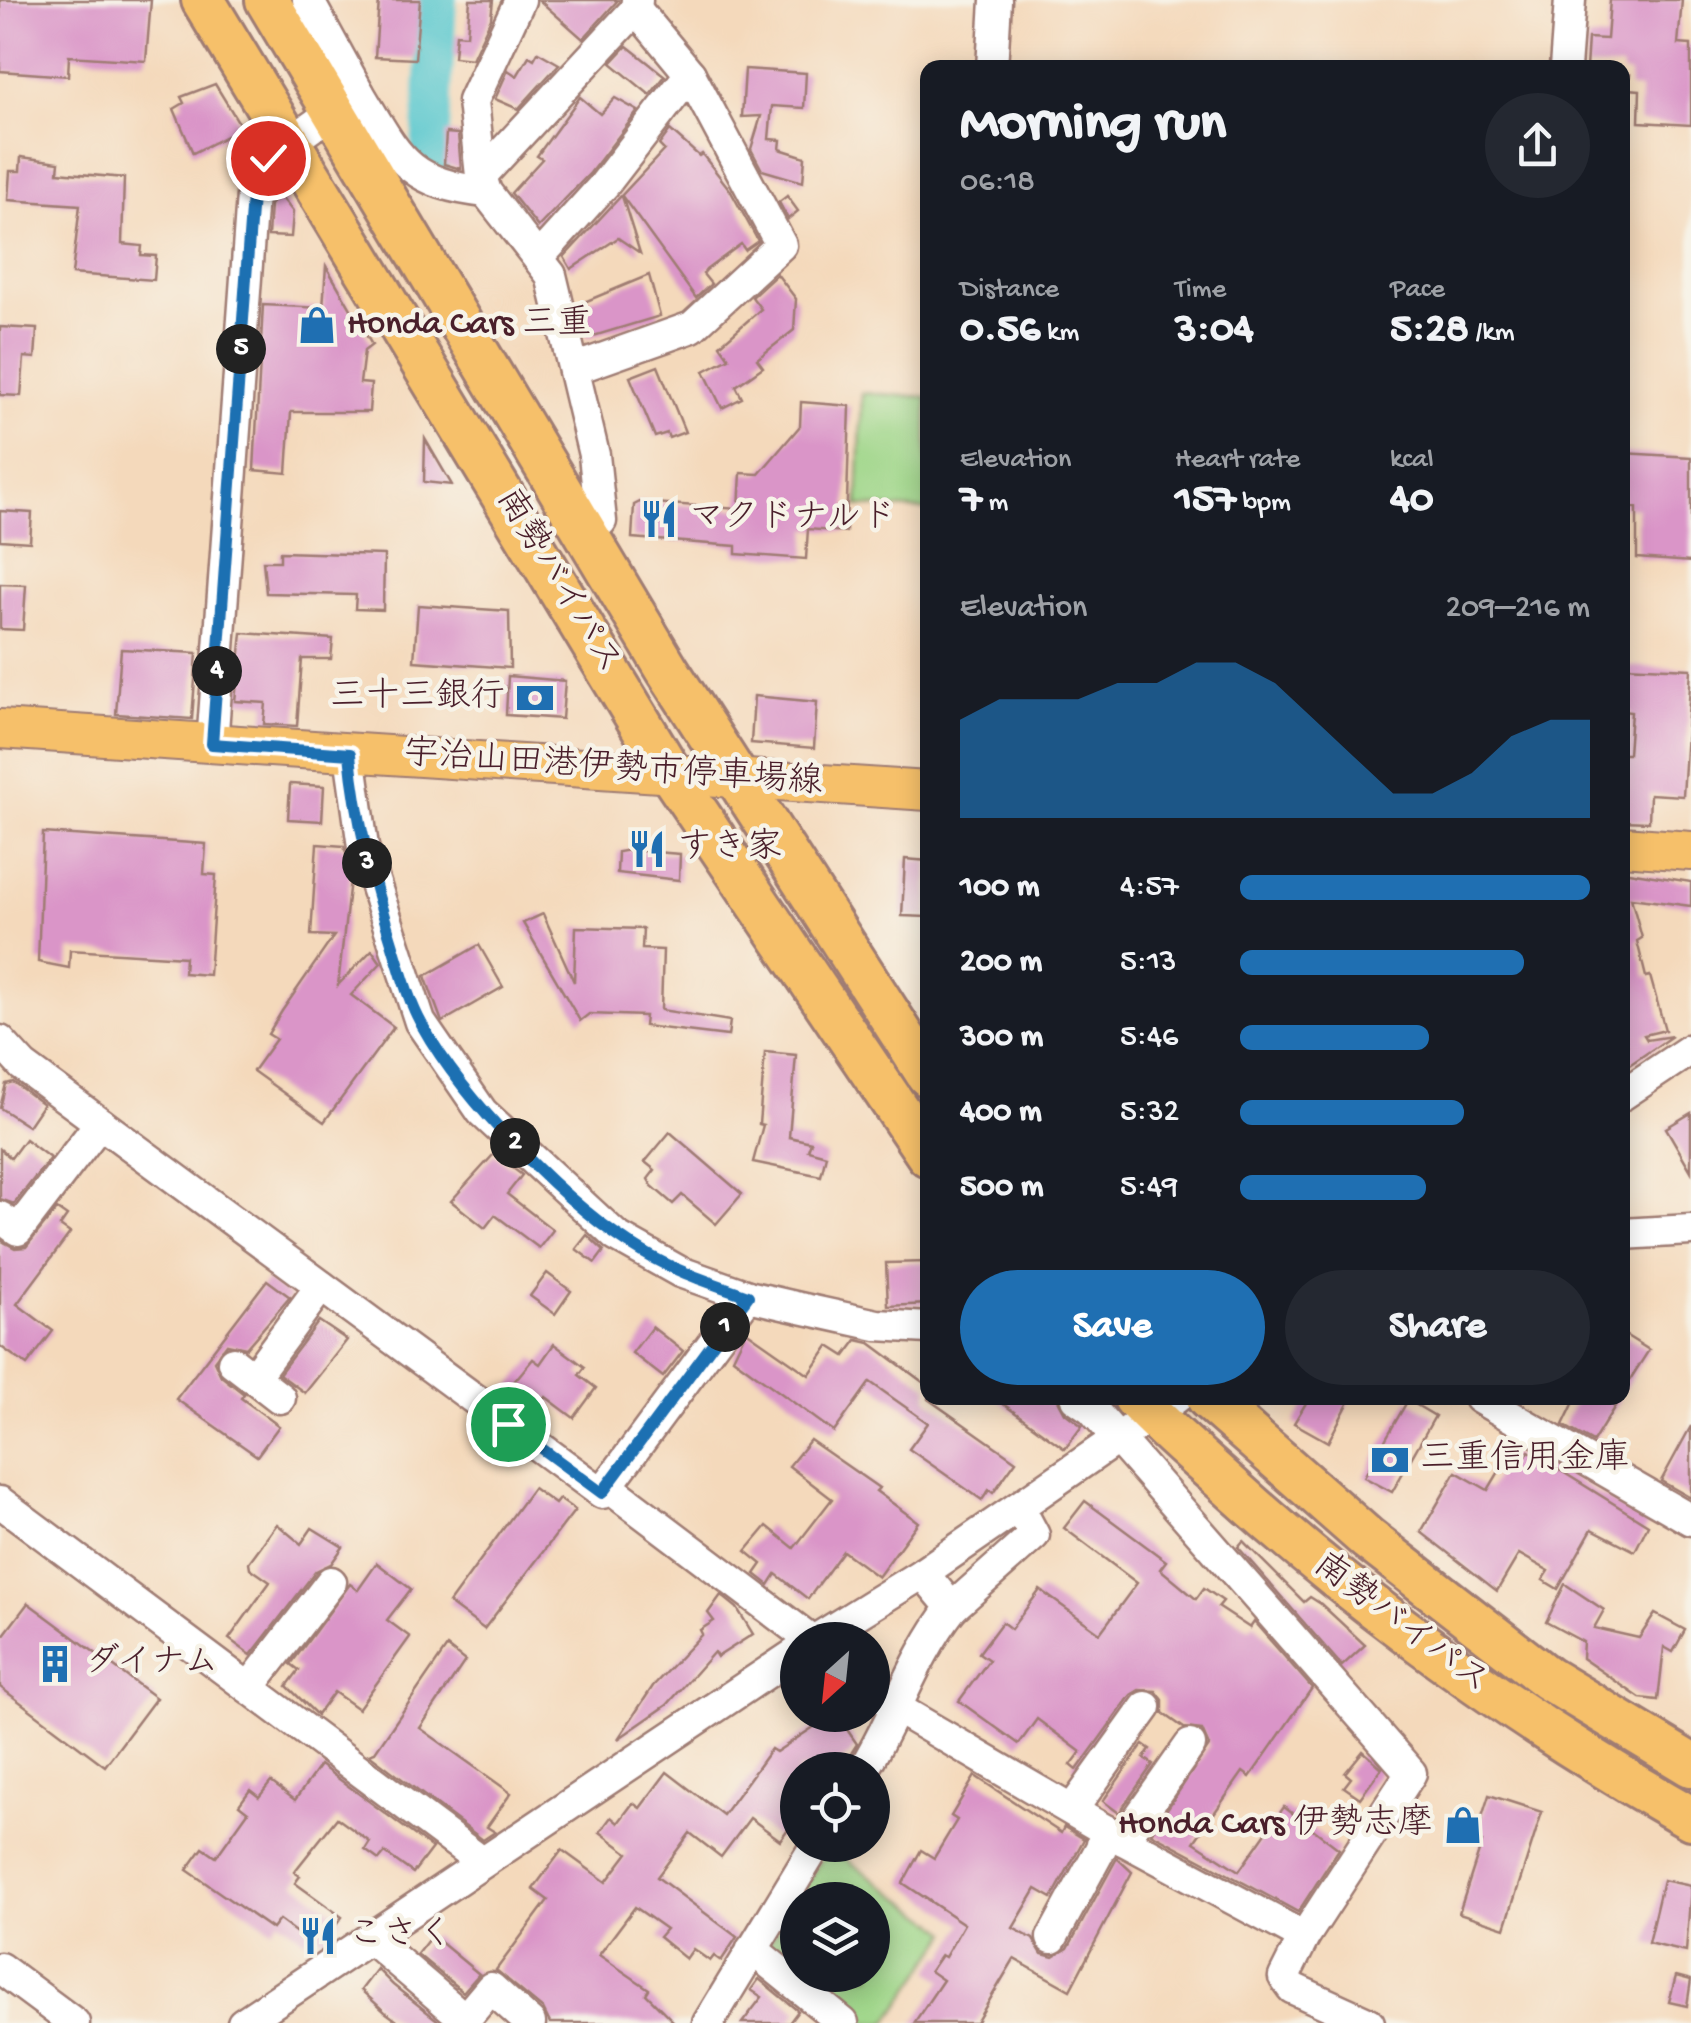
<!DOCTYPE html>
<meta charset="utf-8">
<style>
:root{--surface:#171b24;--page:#242831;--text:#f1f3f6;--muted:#9ea1a6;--accent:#1f6fb2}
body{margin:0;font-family:"Gochi Hand","Klee One",sans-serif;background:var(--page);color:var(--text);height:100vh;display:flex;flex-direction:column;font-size:38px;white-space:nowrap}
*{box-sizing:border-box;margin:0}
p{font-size:32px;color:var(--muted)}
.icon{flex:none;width:55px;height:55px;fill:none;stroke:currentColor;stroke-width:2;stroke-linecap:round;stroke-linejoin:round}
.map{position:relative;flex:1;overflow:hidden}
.sheet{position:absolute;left:920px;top:60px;width:710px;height:1345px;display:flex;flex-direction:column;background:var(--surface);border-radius:20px;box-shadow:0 5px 25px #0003}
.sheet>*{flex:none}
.needle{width:65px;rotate:207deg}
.fabs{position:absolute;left:780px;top:1622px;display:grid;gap:20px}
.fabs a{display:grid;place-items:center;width:110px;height:110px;border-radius:50%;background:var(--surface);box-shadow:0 5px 25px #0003;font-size:50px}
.pin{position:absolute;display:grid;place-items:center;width:85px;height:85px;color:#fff;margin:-42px;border:5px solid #fff;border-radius:50%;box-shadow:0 2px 10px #0007}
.km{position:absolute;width:50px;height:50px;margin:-25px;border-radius:50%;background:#222;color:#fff;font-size:28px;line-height:50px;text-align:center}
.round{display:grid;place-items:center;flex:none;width:105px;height:105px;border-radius:52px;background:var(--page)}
.summary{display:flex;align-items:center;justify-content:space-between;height:170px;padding:0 40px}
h1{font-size:55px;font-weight:700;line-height:75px}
.figures{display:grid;grid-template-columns:repeat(3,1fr);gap:15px;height:170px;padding:10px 40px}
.figures div{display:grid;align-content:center}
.figures b{font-size:42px;font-weight:700}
.figures small{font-size:28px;font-weight:400}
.figures p{font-size:28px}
.chart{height:280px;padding:20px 40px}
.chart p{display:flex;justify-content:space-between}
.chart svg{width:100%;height:180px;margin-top:10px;fill:var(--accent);opacity:.7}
.action{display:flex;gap:20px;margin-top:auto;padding:20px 40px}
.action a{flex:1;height:115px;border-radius:60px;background:var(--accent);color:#fff;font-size:40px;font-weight:700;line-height:115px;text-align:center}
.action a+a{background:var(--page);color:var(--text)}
ul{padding:0 40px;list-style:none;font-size:32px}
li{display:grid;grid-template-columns:160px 120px 1fr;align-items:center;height:75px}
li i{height:25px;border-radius:12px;background:var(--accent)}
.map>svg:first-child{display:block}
.green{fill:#9dd587;stroke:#747a59;stroke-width:2.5}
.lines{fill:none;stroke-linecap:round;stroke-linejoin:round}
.river{stroke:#59c7ce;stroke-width:38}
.building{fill:#da95c8}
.minor-casing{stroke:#9f7c73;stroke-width:35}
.major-casing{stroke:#9f7c73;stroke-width:42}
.highway-casing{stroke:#9f7c73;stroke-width:48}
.minor{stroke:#fff;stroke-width:30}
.major{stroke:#f6c06b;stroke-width:38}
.highway{stroke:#f6c06b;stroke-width:42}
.route-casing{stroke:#fff;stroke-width:20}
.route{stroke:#1f6fb2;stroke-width:12}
.labels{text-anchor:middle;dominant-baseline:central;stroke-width:9;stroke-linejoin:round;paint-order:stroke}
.poi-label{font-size:35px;fill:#4a1f2b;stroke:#f7f3e8;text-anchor:start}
.street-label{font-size:35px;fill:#4a1f2b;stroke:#f7f3e8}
</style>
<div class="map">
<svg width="1691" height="2023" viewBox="0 0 1691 2023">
<rect width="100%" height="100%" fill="#f7f3e8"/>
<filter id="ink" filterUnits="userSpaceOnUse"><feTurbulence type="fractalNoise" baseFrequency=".01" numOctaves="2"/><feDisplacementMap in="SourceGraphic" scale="20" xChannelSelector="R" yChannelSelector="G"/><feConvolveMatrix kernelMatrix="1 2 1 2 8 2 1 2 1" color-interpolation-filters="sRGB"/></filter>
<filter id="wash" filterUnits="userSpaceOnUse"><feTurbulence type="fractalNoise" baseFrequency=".0048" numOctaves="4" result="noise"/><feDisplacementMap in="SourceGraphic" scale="40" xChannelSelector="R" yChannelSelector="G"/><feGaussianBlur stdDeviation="2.25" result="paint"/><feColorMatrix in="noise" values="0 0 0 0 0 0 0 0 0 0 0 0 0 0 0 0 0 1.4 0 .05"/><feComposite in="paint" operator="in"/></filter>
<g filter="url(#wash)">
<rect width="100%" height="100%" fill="#f4d9bb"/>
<g class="green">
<polygon points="862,393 927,397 927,510 858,506"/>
<polygon points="829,1847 949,1932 887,2023 856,2023 798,1975 872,1975 872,1900 798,1900 797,1974 766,1947"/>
</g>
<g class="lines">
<polyline class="river" points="429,170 438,0"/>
</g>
<g id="blocks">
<g class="building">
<polygon points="0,0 151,0 146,61 69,56 68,76 0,71"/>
<polygon points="379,0 420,0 415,59 375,57"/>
<polygon points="470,0 493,0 491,18 472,59 454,57 456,34 467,35"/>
<polygon points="539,0 618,0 583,39"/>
<polygon points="1610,0 1682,0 1678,44 1691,45 1691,125 1639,122 1640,90 1629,89 1630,74 1622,73 1622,68 1586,68 1588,38 1607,39"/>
<polygon points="627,46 665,76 650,95 611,63"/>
<polygon points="538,52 559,64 518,109 495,99 508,70 517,76 529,56 534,59"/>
<polygon points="745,69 806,73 804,108 772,106 769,139 781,140 780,149 805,157 803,182 762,170 751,149 761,116 742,117"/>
<polygon points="215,84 242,128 193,153 174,109 184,103 181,97"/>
<polygon points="580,97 600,114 615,98 638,111 590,173 538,227 511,193 542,159 537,156"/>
<polygon points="670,130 699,156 702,154 730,190 758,241 745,250 741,244 706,270 703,274 711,284 696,298 622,196 640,253 618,238 571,269 564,257 664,150 659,145"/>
<polygon points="446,133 458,134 461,169 444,164"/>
<polygon points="21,157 59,162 58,172 124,178 122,244 142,246 141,255 156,256 154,280 72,274 80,205 8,200 10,171 20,171"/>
<polygon points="279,194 293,212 291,237 268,236 270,205"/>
<polygon points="787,196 798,211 788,219 779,202"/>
<polygon points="326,266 372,345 364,351 360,383 371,384 369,412 291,412 287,473 254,470 263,305 323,308"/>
<polygon points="777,274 796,299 794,330 757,359 763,367 736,386 742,398 722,408 704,371 729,358 720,345 761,309 752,297"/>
<polygon points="649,275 660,316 587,338 577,305"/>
<polygon points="0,327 37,329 35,358 24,357 21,396 0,395"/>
<polygon points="658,366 685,432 669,438 667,433 655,437 630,377"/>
<polygon points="801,402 850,406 846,532 808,529 806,559 736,554 736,546 632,538 634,505 640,502 739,509 741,473 759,474 800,426"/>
<polygon points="425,439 452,485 424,482"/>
<polygon points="1622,453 1691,457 1691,562 1637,558 1637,508 1622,507"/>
<polygon points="0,511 32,513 30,542 0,540"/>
<polygon points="280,552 384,555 383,610 355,609 356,595 266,593 263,561 280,561"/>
<polygon points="0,584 26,585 23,630 0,629"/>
<polygon points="418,605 509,611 510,668 414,661"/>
<polygon points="242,633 333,639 331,659 302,659 297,726 264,724 266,703 235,701"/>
<polygon points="121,649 197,653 192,719 116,714"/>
<polygon points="1622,666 1691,669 1683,796 1650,794 1649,822 1622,821 1622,754 1628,754 1631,712 1622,711"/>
<polygon points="508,676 565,681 562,719 506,715"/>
<polygon points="754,696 817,702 814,748 751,743"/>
<polygon points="290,784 324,786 322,821 288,819"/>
<polygon points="43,833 206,844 204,874 216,875 209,975 184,973 185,957 70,950 69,968 38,962"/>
<polygon points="317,844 344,846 351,871 338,985 372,950 381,963 351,995 394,1027 324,1122 253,1071 276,1039 268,1034 282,1011 334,936 311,935"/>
<polygon points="629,850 680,854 679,880 617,873 618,852"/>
<polygon points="905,859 928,861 928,917 902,916"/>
<polygon points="1622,871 1691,882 1691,906 1631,898 1642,938 1637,941 1646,977 1650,976 1665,1030 1644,1035 1647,1040 1672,1036 1622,1070 1622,1046 1627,1045 1622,1023"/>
<polygon points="543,914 574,982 576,927 643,929 642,949 663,950 661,1010 730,1021 728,1036 644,1026 645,1016 589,1014 580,1021 523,923"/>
<polygon points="479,945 503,987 442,1022 425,976"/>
<polygon points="765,1052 796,1055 789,1137 811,1142 808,1150 826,1155 821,1176 753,1162 763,1125 759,1124"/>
<polygon points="13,1082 43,1104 28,1126 0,1108 6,1084"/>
<polygon points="1691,1113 1691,1171 1666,1128"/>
<polygon points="670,1132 742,1194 716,1224 682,1195 673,1204 652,1186 648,1179 655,1170 645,1162"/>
<polygon points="25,1139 50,1158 14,1204 0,1199 0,1149 11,1158"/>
<polygon points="494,1154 522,1175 507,1194 553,1230 539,1248 495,1215 485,1228 451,1201"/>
<polygon points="57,1209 67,1216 60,1226 70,1233 17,1304 53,1331 27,1365 0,1346 0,1240 15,1248 26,1247"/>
<polygon points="587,1235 604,1251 595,1263 576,1249"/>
<polygon points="928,1262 928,1304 888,1306 886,1263"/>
<polygon points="547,1273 571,1291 555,1314 530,1296"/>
<polygon points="267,1280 290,1297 246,1348 227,1344 214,1361 221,1376 244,1394 241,1398 279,1426 257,1456 176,1399"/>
<polygon points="319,1321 347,1340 305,1393 279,1374"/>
<polygon points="652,1327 683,1351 663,1377 632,1353"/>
<polygon points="746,1331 809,1375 829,1346 845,1356 857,1340 870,1343 928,1386 928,1399 1016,1461 993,1493 989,1490 982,1500 909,1449 928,1423 870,1382 834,1432 733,1358"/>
<polygon points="1622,1333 1649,1350 1622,1392"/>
<polygon points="554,1344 585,1367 579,1375 596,1388 574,1418 546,1397 531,1417 502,1396 533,1359 540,1364"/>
<polygon points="995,1398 1057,1398 1065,1413 1082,1426 1065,1449"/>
<polygon points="1309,1398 1351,1398 1328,1442 1294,1423"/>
<polygon points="1576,1398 1620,1398 1593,1442 1563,1425"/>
<polygon points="1408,1400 1435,1416 1392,1492 1364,1477"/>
<polygon points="1691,1426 1691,1498 1661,1481"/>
<polygon points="810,1440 879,1488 876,1491 918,1522 878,1577 843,1551 808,1599 776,1574 769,1585 755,1574 762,1564 746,1551 767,1526 794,1548 832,1499 789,1466"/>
<polygon points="1529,1451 1648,1525 1635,1551 1592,1529 1558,1589 1543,1580 1549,1571 1519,1554 1497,1591 1421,1532 1456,1472 1488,1490 1510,1453 1523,1461"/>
<polygon points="533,1488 555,1504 559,1499 575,1510 484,1629 449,1603"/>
<polygon points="1085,1501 1166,1561 1160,1569 1196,1599 1204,1588 1223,1601 1218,1607 1250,1628 1254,1622 1312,1688 1250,1777 1243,1772 1194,1842 1239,1871 1284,1807 1339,1849 1298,1912 1151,1833 1209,1746 1202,1730 1184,1728 1163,1713 1163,1700 1156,1691 1139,1690 1131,1695 1077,1770 1071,1765 1081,1752 1037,1719 1019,1744 959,1701 989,1660 979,1653 1002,1622 1011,1629 1040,1590 1100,1633 1137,1583 1064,1528"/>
<polygon points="277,1524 301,1544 312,1528 343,1547 331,1564 316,1571 251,1655 229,1639 270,1582 250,1568 249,1562"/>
<polygon points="1243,1541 1304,1602 1310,1597 1321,1604 1365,1645 1342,1666 1238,1547"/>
<polygon points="377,1563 411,1589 387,1620 410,1637 358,1709 334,1692 317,1715 287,1686 299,1670 291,1664 350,1584 358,1590"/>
<polygon points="1565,1584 1604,1610 1594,1628 1639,1638 1655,1614 1685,1630 1673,1652 1664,1647 1658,1700 1640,1698 1614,1680 1582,1658 1583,1642 1546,1622"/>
<polygon points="721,1595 737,1608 753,1634 717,1657 714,1652 667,1705 618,1739 653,1686 702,1634 700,1630 714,1621 708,1613"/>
<polygon points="28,1603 156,1698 105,1766 0,1687 0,1640"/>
<polygon points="447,1647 465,1661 420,1728 511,1793 487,1827 495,1832 483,1840 369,1754 375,1752"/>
<polygon points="832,1715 837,1715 857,1744 850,1755 828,1770 798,1770 798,1815 780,1840 750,1818 721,1857 690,1833 657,1877 737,1937 721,1961 714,1956 710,1961 693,1949 686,1959 659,1937 666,1929 635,1907 599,1955 649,1989 646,1994 675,2023 550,2023 543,2009 496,1970 548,1900 533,1889 562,1850 606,1882 628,1853 600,1832 611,1817 618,1823 633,1803 640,1808 667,1772 723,1815 771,1749 776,1752"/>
<polygon points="1143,1744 1150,1749 1144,1758 1153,1764 1119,1813 1103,1801"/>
<polygon points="1363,1751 1382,1768 1360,1798 1344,1787 1351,1778 1345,1773"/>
<polygon points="320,1765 432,1848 413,1873 385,1853 379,1860 365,1850 370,1842 337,1818 294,1872 300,1876 295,1883 342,1917 325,1940 312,1931 306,1940 279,1920 272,1929 187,1870 203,1848 216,1857 248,1812 239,1805 250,1790 259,1797 271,1782 295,1800"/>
<polygon points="975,1776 1061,1833 1064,1827 1084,1839 1052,1898 1036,1889 1013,1928 1033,1939 1042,1954 1053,1957 1068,1948 1117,1858 1132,1872 1070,1990 1014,1959 976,2023 914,2023 943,1980 930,1971 941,1955 945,1957 964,1924 903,1883 921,1850 934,1858 957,1820 951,1816"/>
<polygon points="1489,1795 1542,1812 1505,1928 1459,1913 1482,1842 1475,1839"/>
<polygon points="1663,1880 1691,1886 1686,1952 1648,1943"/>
<polygon points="432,1935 479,1974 463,1992 417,1954"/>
<polygon points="377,1969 393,1985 441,2023 400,2023 385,2012 361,1990"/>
<polygon points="1676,1976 1691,1980 1687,2006 1669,2002"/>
<polygon points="759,1979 798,2011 789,2023 742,2023 762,1997 751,1990"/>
</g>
</g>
</g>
<g filter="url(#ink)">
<use href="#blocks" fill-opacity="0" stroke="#9f7c73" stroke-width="2.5"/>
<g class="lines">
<g class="minor-casing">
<g id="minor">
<polyline points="992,68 996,0"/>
<polyline points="1565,68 1570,0"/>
<path d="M359,93c39,64 46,90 127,99"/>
<polyline points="481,176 473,101 520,0"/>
<polyline points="538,258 604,185 690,74 636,9"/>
<polyline points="574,369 692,327 781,245 690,74"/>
<polyline points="601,521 594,455 551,275 486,192 481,176 636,9 637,0"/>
<polyline points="212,745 252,195 268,158 359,93 308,0"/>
<polyline points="350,754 363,847 420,1022 482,1112 616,1236 680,1272 748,1296 800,1308 877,1325 928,1328"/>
<polyline points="0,1041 23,1066 602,1493 748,1296"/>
<polyline points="1622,1095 1691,1049"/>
<polyline points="0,1217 18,1230 100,1123"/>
<polyline points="1622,1234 1691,1230"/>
<polyline points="233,1362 280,1398"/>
<polyline points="253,1378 321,1286"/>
<polyline points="1076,1398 1092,1409 1411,1773 1304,1937 1284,1977 1292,1988 1369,2023"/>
<polyline points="1479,1398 1691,1520"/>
<polyline points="607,1486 811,1640"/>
<polyline points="0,1502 482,1862"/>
<polyline points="952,1608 1034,1535 1019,1507"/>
<polyline points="815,1640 923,1573 1176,1398"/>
<polyline points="249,1688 331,1582"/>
<polyline points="872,1689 898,1709 1105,1830 1304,1937"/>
<path d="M863,1770c33,-53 50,-112 89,-162l-29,-35"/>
<polyline points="1072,1810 1146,1707"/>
<polyline points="1123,1840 1190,1745"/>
<polyline points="370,1938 465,2019 491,1988 530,2023"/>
<polyline points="1052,1938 1101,1848 1105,1830"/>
<polyline points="752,1949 843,2023"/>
<polyline points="0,1968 74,2023"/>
<polyline points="243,2023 798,1652"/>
<polyline points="708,2023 816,1845"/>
</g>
</g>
<g class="major-casing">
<g id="major">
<polyline points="0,729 928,791"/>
<polyline points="1622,846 1691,851"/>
</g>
</g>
<g class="highway-casing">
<g id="highway">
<polyline points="203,0 671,774 928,1155"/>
<polyline points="267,0 667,669 928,1075"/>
<path d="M1135,1398c31,33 66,62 100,93 140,126 292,234 456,327"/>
<polyline points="1208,1398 1368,1539 1547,1678 1691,1765"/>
</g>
</g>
<use href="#minor" class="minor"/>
<use href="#major" class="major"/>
<use href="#highway" class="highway"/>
</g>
</g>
<g class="lines" filter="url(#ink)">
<g class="route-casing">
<path id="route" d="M268,158l-16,38 -40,548 138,10c6,67 23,128 43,192 8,26 16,56 29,79 42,76 146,183 221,227 33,20 69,31 105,44l-146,197 -94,-69"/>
</g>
<use href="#route" class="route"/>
</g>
<defs>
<g id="shop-bare" transform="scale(3)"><path d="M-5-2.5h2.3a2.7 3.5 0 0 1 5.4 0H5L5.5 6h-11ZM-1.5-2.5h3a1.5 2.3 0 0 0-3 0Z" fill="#1f6fb2" stroke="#f7f3e8" stroke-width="2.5" paint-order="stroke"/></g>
<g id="restaurant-bare" transform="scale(3)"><path d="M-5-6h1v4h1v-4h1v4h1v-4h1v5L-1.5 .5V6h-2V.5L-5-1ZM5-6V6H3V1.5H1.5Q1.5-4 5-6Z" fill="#1f6fb2" stroke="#f7f3e8" stroke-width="2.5" paint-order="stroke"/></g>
<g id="bank-bare" transform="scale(3)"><path d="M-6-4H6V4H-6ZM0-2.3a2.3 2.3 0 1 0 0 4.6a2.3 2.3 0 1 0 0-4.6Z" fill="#1f6fb2" stroke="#f7f3e8" stroke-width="2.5" paint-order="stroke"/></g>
<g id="building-bare" transform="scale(3)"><path d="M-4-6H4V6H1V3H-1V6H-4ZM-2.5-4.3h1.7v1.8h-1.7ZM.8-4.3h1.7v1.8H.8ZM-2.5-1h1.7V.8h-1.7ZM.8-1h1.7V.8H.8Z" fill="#1f6fb2" stroke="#f7f3e8" stroke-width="2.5" paint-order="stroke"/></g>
</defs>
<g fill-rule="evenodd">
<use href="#shop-bare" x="317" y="325"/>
<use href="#restaurant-bare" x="659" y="519"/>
<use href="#bank-bare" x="535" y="698"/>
<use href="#restaurant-bare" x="647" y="849"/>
<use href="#bank-bare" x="1390" y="1460"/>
<use href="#building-bare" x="55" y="1664"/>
<use href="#shop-bare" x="1463" y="1825"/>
<use href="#restaurant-bare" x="318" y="1936"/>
</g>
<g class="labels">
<g class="poi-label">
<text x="347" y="325">Honda Cars 三重</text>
<text x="689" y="519">マクドナルド</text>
<text x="505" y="698" text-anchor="end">三十三銀行</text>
<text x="677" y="849">すき家</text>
<text x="1420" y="1460">三重信用金庫</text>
<text x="85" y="1664">ダイナム</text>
<text x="1433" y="1825" text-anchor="end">Honda Cars 伊勢志摩</text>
<text x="348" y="1936">こさく</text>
</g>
<g class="street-label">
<text transform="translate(557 582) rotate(59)">南勢バイパス</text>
<text transform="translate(613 770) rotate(4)">宇治山田港伊勢市停車場線</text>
<text transform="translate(1400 1625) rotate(37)">南勢バイパス</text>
</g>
</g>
</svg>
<div class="fabs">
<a><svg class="needle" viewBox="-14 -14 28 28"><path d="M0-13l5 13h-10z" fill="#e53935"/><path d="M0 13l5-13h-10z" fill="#9ea1a6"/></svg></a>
<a><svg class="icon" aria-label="locate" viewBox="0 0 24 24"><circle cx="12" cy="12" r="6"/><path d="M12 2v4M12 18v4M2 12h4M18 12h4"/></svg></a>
<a><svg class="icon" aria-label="layers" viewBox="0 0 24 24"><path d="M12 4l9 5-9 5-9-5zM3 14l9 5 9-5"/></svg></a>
</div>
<div class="pin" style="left:508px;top:1424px;background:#1e9e55"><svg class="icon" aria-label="arrive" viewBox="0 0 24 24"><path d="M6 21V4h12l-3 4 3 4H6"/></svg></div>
<div class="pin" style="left:268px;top:158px;background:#d93025"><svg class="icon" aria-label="check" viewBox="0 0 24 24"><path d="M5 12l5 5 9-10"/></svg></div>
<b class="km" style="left:725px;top:1327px">1</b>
<b class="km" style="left:515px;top:1143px">2</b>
<b class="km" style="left:367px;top:863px">3</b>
<b class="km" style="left:217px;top:671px">4</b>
<b class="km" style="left:241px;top:349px">5</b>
<section class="sheet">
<div class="summary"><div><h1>Morning run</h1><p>06:18</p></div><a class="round"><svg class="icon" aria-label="share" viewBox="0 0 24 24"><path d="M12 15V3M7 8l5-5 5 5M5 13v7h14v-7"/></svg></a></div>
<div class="figures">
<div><p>Distance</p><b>0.56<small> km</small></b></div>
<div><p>Time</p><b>3:04</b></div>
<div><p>Pace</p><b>5:28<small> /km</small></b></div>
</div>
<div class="figures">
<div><p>Elevation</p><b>7<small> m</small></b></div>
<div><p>Heart rate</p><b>157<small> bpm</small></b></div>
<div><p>kcal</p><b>40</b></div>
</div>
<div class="chart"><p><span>Elevation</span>209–216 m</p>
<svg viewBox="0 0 160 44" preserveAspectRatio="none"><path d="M0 44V20L10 15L20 15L30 15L40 11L50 11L60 6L70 6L80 11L90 20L100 29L110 38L120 38L130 33L140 24L150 20L160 20V44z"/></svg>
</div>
<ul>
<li><b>100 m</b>4:57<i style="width:100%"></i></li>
<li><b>200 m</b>5:13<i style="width:81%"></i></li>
<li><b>300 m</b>5:46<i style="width:54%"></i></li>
<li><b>400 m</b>5:32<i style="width:64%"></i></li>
<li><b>500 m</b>5:49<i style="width:53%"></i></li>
</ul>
<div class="action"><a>Save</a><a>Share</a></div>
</section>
</div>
